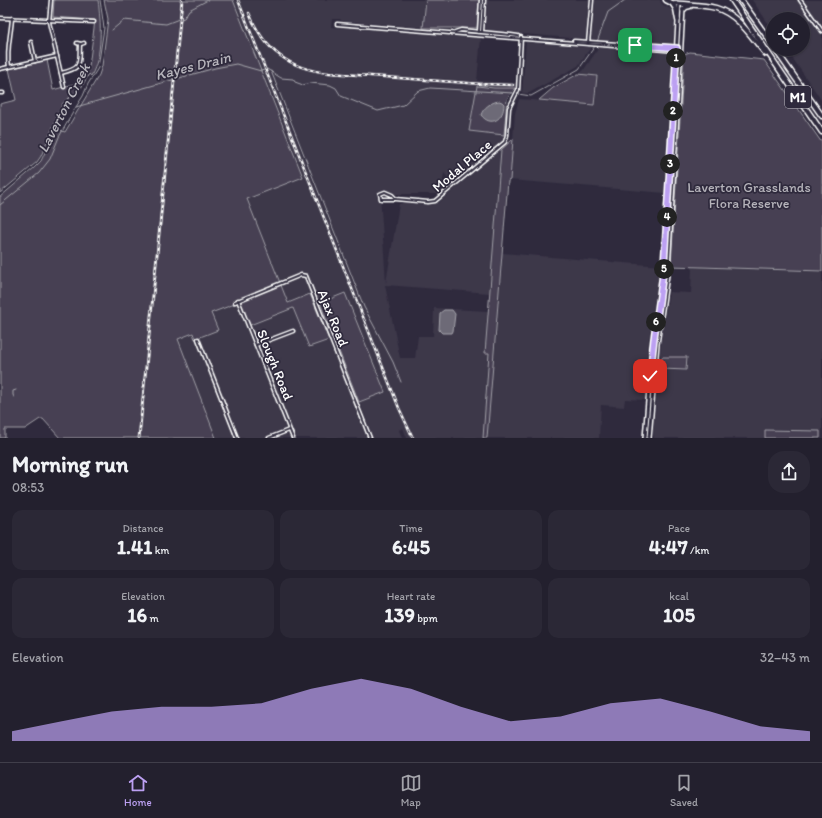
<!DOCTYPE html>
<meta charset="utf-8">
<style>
:root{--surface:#23202e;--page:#2b2836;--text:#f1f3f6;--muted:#a3a3aa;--line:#403e4a;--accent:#bca0f2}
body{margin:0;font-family:Itim,sans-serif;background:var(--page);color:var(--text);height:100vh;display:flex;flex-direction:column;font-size:15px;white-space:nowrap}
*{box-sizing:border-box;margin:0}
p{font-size:13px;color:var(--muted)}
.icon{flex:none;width:22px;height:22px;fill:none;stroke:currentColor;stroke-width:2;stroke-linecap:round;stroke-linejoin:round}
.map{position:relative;height:438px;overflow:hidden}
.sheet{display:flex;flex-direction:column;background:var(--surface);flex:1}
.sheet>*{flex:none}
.controls{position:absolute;left:766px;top:12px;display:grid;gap:8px}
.controls a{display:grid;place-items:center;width:44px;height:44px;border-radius:50%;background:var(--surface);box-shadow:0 1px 3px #0004,0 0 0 1px var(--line);font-size:20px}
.pin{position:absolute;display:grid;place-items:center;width:34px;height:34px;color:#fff;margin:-17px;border-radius:8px;box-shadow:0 2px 6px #0006}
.km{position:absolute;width:20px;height:20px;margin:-10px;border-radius:50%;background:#222;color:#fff;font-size:11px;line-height:20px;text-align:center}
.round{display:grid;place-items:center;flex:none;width:42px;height:42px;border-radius:16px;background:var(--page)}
.summary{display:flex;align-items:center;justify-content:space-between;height:68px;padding:0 12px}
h1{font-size:22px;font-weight:700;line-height:30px}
.figures{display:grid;grid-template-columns:repeat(3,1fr);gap:6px;height:68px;padding:4px 12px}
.figures div{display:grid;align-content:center;border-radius:10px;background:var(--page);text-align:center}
.figures b{font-size:20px;font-weight:700}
.figures small{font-size:11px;font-weight:400}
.figures p{font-size:11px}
.chart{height:112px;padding:8px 12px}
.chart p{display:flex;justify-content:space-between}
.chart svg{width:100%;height:72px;margin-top:4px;fill:var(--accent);opacity:.7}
.tab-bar{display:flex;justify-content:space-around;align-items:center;height:56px;border-top:1px solid var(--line);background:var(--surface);font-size:11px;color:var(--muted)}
.tab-bar a{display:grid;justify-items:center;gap:2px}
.tab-bar .current{color:var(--accent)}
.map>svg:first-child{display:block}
.built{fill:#3c3749;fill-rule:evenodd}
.green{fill:#464152;stroke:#a2a0a8}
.water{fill:#6d6a77;stroke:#a7a6ad}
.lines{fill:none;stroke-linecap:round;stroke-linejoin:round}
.stream{stroke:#a7a6ad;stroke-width:1}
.minor-casing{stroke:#fff;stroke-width:5}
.major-casing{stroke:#fff;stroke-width:6}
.highway-casing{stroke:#fff;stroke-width:7}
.minor{stroke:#2f2a3d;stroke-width:2}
.major{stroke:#2f2a3d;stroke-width:3}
.highway{stroke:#2f2a3d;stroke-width:4}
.rail-casing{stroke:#fff;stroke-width:2.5}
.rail{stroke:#2f2a3d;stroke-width:1;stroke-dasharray:3;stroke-linecap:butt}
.route-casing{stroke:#fff;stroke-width:8}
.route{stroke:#bca0f2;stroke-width:5}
.labels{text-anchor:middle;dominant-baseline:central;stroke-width:3.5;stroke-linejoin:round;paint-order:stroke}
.shield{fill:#2f2a3d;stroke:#c1bfc5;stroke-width:1}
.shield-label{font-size:13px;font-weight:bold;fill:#fff}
.street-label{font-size:14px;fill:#fff;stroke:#2f2a3d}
.park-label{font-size:14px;fill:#b5b3ba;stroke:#2f2a3d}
.water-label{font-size:15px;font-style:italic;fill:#b6b4bb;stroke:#2f2a3d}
</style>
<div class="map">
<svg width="822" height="438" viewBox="0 0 822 438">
<rect width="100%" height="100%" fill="#2f2a3d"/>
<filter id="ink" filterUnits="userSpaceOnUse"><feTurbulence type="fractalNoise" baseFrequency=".025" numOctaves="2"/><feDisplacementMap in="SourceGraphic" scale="8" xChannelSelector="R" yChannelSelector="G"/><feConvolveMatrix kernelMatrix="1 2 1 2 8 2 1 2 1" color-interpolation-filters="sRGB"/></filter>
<g filter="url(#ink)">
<g class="built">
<polygon points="181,0 183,0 176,74 174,78"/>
<path d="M233,0h193l-3,28 -81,-7 -2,-2h-8l-1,8 9,1 2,-2 139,11 -4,44 39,2 -1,5h-21l-17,-1 -8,44 35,3 -1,9 -50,41 -9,-11 -3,21h-61l6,89 13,-79 5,-2 26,2 9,-2 74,-63 2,-26 4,-14 75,6 3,-29 -19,-2 5,-3 17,-25 71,6 2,3 -8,138 -156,-13 -7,73 159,13 -11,71 -5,63 -20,-1 -1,8 -23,-2 -2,33h-192l-4,-10 -4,2 3,8h-29l-14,-36 26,-10 -40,-99 -31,12 -4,-10 -22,8 -41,-104 56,-23zM270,72l22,51 65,167 -4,-8zM385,285l104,8 -1,18 -54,-3 -1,28h-15l-3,22h-15z"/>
<polygon points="486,0 660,0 662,4 674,11 674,42 671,45 617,42 487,31 485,28"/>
<polygon points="752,0 822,0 822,101 786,49 803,49 803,19 773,19 773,30"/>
<polygon points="526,42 591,47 578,66 529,93 522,93"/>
<polygon points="174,83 140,438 138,438 172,93 173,84"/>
<polygon points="692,267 822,271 822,438 820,438 820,432 765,430 765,438 654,438 652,427 653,413 655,413 661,340 669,292 691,293"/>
<polygon points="241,302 250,325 293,308 309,347 329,340 368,438 295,438 267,366 282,358 263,367 291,438 216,438 178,339 193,333 195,338 218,330 211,313"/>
</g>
<g class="green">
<path d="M54,0h44c3,23 5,55 -7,76l-2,-2 -8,14 -18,15 -22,53 -4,6 -37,31v-89l16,-4 -7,-31 38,-9 6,30 21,-6 15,-17 6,-47 -42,-3z"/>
<polygon points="104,0 181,0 138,438 60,438 43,419 40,419 25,429 5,429 5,438 0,438 0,197 34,168 41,161 55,131 57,129 65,132 99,75 102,66 108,19"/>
<polygon points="183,0 233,0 303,177 247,199 288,303 310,294 329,340 309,347 293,308 250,325 240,302 211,313 218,330 195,339 193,333 178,339 216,438 140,438"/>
<polygon points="426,0 479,0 477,28 423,28"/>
<polygon points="690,52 764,60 822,143 822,271 671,266 684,54"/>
<polygon points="578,74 597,76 594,105 539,100 553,88"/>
<polygon points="477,86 494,88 515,88 507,99 504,135 469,131"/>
<polygon points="513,139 510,180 508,181 487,438 483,438 489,353 485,353 501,150"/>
<polygon points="345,293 385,392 359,402 320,303"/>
<polygon points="662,357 687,357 686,370 662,369 660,368"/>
<polygon points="765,430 820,431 820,438 765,438"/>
</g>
<g class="water">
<path d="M499,101l3,1 2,2c0,15 -13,24 -23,11 2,-7 10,-13 18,-14z"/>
<polygon points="444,310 452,310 455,314 453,331 452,333 442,333 439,330 440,313"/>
</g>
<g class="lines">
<g class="stream">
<polyline points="181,19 184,18 189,10 208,0"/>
<polyline points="112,30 124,20 166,24 179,19"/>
<polyline points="597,42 608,12 625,0"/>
<polyline points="271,71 364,307 393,362 401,382"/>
<polyline points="518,94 531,96 579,69 595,46"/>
<polyline points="76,107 215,68 236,64 261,71 267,69 281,78 293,79 295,82 303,85 310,83 330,85 336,88 341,96 378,111 403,105 418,91 430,88 513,93"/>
<polyline points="0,205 39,173 50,159 59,137 76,107 83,96 88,84 98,68 104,28 100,0"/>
<polyline points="14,397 13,395 13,391 16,390"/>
</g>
<g class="minor-casing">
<g id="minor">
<polyline points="51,0 49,22 64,87"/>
<polyline points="800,0 822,31"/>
<polyline points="0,18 94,22"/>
<polyline points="337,24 677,51"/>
<polyline points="455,32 461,30 511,35 518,36"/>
<polyline points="479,32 481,0"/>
<polyline points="482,32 484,0"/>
<polyline points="574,41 677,48"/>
<polyline points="31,42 35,61"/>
<polyline points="77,43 81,44 84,43"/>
<polyline points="588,43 592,0"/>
<path d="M9,67c-3,-17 2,-32 3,-49"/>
<polyline points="0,69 57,56"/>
<path d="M61,73c22,-5 18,-9 19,-29"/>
<polyline points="0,93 3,93"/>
<polyline points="396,199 381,199 380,194 385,192 392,195 396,199 428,202 435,201 505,142 507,135 509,108 518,90 521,37"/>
<polyline points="238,300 293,438"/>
<polyline points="235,302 301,275 306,276 370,438"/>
<polyline points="198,339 237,438"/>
<polyline points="256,345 293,331"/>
<polyline points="269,438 289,430"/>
</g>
</g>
<g class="major-casing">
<g id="major">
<polyline points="645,438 652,351 664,266 679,4"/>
<polyline points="649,438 657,344 668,268 683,9"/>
</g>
</g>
<g class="highway-casing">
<g id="highway">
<path d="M666,0l6,3c15,2 30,1 44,5 23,7 35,29 50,46"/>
<polyline points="732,0 822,132"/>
<polyline points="741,0 773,45"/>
<polyline points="672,3 676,9 678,20"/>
<polyline points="683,10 686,7 690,6"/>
<polyline points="775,49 822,116"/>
</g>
</g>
<use href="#minor" class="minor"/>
<use href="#major" class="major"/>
<use href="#highway" class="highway"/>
<g class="rail-casing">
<g id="rail">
<polyline points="238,0 399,408 413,438"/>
<path d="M249,13c15,37 40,56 80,60l153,11 31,1"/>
<polyline points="139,438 182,0"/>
</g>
</g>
<use href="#rail" class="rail"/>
</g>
</g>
<g class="lines" filter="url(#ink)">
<g class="route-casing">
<polyline id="route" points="635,45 677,48 664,266 654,339 650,376"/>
</g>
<use href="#route" class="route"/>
</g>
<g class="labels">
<rect class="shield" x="785" y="86" width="26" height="22" rx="3"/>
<g class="shield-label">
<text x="798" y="97">M1</text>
</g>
<g class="street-label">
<text transform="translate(462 166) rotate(-40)">Modal Place</text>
<text transform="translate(333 318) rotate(68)">Ajax Road</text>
<text transform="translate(275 365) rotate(68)">Slough Road</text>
</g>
<g class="park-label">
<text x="749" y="187">Laverton Grasslands<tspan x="749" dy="16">Flora Reserve</tspan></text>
</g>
<g class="water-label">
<text transform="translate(193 66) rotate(-14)">Kayes Drain</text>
<text transform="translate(64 108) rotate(-63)">Laverton Creek</text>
</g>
</g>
</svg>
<div class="controls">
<a><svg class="icon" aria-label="locate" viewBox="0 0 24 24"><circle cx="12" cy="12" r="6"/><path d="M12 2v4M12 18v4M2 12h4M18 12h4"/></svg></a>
</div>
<div class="pin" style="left:635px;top:45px;background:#1e9e55"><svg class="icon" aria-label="arrive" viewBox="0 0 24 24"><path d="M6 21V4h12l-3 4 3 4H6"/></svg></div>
<div class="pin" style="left:650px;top:376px;background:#d93025"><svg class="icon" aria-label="check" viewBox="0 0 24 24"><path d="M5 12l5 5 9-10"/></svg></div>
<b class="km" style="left:676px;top:58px">1</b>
<b class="km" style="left:673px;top:111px">2</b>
<b class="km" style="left:670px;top:164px">3</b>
<b class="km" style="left:667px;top:217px">4</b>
<b class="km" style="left:664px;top:269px">5</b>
<b class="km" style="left:656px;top:322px">6</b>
</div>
<section class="sheet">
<div class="summary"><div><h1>Morning run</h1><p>08:53</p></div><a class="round"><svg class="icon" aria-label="share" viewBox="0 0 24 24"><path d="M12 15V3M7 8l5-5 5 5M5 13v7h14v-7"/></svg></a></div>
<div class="figures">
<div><p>Distance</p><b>1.41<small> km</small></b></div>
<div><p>Time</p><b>6:45</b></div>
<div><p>Pace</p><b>4:47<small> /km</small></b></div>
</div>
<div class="figures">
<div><p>Elevation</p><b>16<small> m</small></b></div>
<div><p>Heart rate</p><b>139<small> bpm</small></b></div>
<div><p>kcal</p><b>105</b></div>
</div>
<div class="chart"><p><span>Elevation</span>32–43 m</p>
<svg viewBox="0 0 160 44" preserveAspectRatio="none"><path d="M0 44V38L10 32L20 26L30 23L40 23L50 21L60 12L70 6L80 12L90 23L100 32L110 29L120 21L130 18L140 26L150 35L160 38V44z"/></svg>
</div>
</section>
<nav class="tab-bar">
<a class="current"><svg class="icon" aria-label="home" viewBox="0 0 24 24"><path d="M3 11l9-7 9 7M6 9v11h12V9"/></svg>Home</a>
<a><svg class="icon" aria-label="map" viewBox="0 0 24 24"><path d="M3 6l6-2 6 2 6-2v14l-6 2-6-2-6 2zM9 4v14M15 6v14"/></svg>Map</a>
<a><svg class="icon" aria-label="saved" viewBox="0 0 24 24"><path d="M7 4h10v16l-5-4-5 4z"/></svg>Saved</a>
</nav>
